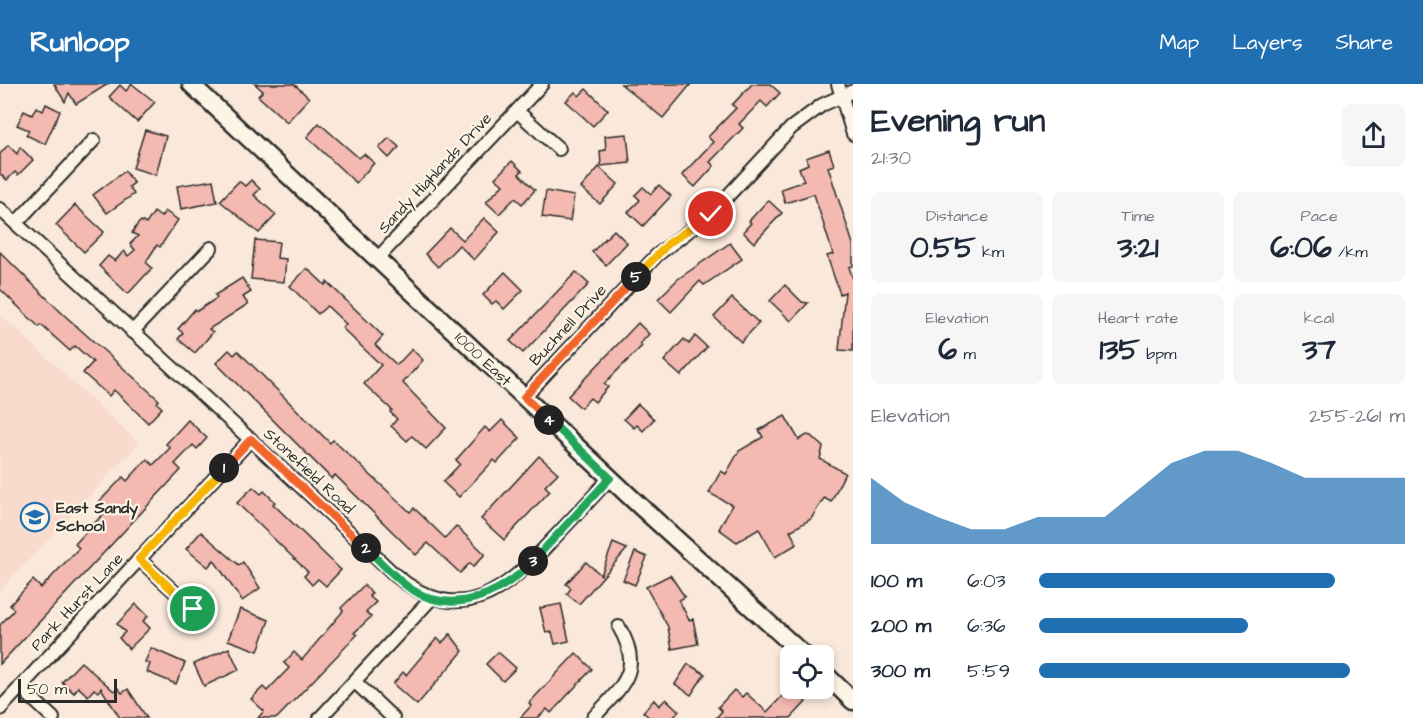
<!DOCTYPE html>
<meta charset="utf-8">
<style>
:root{--surface:#fff;--page:#f6f6f7;--text:#1f2937;--muted:#747a83;--accent:#1f6fb2}
body{margin:0;font-family:"Architects Daughter",sans-serif;background:var(--page);color:var(--text);height:100vh;display:flex;flex-direction:column;font-size:22px;white-space:nowrap}
*{box-sizing:border-box;margin:0}
p{font-size:20px;color:var(--muted)}
.icon{flex:none;width:33px;height:33px;fill:none;stroke:currentColor;stroke-width:2;stroke-linecap:round;stroke-linejoin:round}
.map{position:relative;flex:1;overflow:hidden}
.details{display:flex;flex-direction:column;background:var(--surface);width:570px}
.details>*{flex:none}
.buttons{position:absolute;left:780px;top:561px;display:grid;gap:12px}
.buttons a{display:grid;place-items:center;width:54px;height:54px;border-radius:9px;background:var(--surface);box-shadow:0 3px 9px #0003;font-size:30px}
.scale{position:absolute;left:18px;bottom:15px;width:99px;box-sizing:border-box;padding-left:6px;border:3px solid #2b2b2b;border-top:0;font-size:16px;line-height:21px;white-space:nowrap;color:#2b2b2b;-webkit-text-stroke:4px #fcf5e5;paint-order:stroke}
.pin{position:absolute;display:grid;place-items:center;width:51px;height:51px;color:#fff;margin:-26px;border:3px solid #fff;border-radius:50%;box-shadow:0 2px 6px #0007}
.km{position:absolute;width:30px;height:30px;margin:-15px;border-radius:50%;background:#222;color:#fff;font-size:16px;line-height:30px;text-align:center}
.round{display:grid;place-items:center;flex:none;width:63px;height:63px;border-radius:9px;background:var(--page)}
.headline{display:flex;align-items:center;justify-content:space-between;height:102px;padding:0 18px}
h1{font-size:33px;font-weight:700;line-height:45px}
.figures{display:grid;grid-template-columns:repeat(3,1fr);gap:9px;height:102px;padding:6px 18px}
.figures div{display:grid;align-content:center;border-radius:9px;background:var(--page);text-align:center}
.figures b{font-size:30px;font-weight:700}
.figures small{font-size:16px;font-weight:400}
.figures p{font-size:16px}
.chart{height:168px;padding:12px 18px}
.chart p{display:flex;justify-content:space-between}
.chart svg{width:100%;height:108px;margin-top:6px;fill:var(--accent);opacity:.7}
ul{padding:0 18px;list-style:none;font-size:20px}
li{display:grid;grid-template-columns:96px 72px 1fr;align-items:center;height:45px}
li i{height:15px;border-radius:8px;background:var(--accent)}
header{display:flex;align-items:center;gap:36px;box-sizing:border-box;height:84px;padding:0 30px;background:var(--accent);color:#fff}
header strong{font-size:28px}
nav{display:flex;gap:33px;margin-inline-start:auto;font-size:21px}
main{display:flex;flex:1;min-height:0}
.map>svg:first-child{display:block}
.built{fill:#f8dbcd}
.building{fill:#f4b9b0;stroke:#2b2b2b;stroke-width:1.5}
.lines{fill:none;stroke-linecap:round;stroke-linejoin:round}
.street-casing{stroke:#2b2b2b;stroke-width:16}
.secondary-casing{stroke:#2b2b2b;stroke-width:21}
.street{stroke:#fcf5e5;stroke-width:12}
.secondary{stroke:#fcf5e5;stroke-width:16}
.split-1-casing{stroke:#fff;stroke-width:12}
.split-2-casing{stroke:#fff;stroke-width:12}
.split-3-casing{stroke:#fff;stroke-width:12}
.split-4-casing{stroke:#fff;stroke-width:12}
.split-5-casing{stroke:#fff;stroke-width:12}
.split-6-casing{stroke:#fff;stroke-width:12}
.split-1{stroke:#f5b400;stroke-width:8}
.split-2{stroke:#f0652b;stroke-width:8}
.split-3{stroke:#22a559;stroke-width:8}
.split-4{stroke:#22a559;stroke-width:8}
.split-5{stroke:#f0652b;stroke-width:8}
.split-6{stroke:#f5b400;stroke-width:8}
.labels{text-anchor:middle;dominant-baseline:central;stroke-width:4.5;stroke-linejoin:round;paint-order:stroke}
.street-label{font-size:16px;fill:#2b2b2b;stroke:#fcf5e5}
.poi-label{font-size:16px;font-weight:bold;fill:#2b2b2b;stroke:#fcf5e5;text-anchor:start}
</style>
<header>
<strong>Runloop</strong>
<nav><a>Map</a><a>Layers</a><a>Share</a></nav>
</header>
<main>
<div class="map">
<svg width="853" height="634" viewBox="0 0 853 634">
<rect width="100%" height="100%" fill="#fae9da"/>
<filter id="ink" filterUnits="userSpaceOnUse"><feTurbulence type="fractalNoise" baseFrequency=".0167" numOctaves="2"/><feDisplacementMap in="SourceGraphic" scale="12" xChannelSelector="R" yChannelSelector="G"/><feConvolveMatrix kernelMatrix="1 2 1 2 8 2 1 2 1" color-interpolation-filters="sRGB"/></filter>
<g filter="url(#ink)">
<polygon class="built" points="0,230 139,359 0,507"/>
<g class="building">
<polygon points="54,0 108,0 76,20 69,9 65,18"/>
<polygon points="132,0 155,18 137,38 109,13 120,1 126,7"/>
<polygon points="255,0 294,0 309,14 287,38 258,12 263,7"/>
<polygon points="621,0 691,0 663,34"/>
<polygon points="752,0 770,0 780,9 767,23 761,17 739,40 743,44 710,78 714,82 695,103 682,91 713,58 708,53 736,24 732,21"/>
<polygon points="586,5 608,26 593,42 566,17 575,8 579,12"/>
<polygon points="46,20 60,27 45,60 26,51 29,46 17,41 24,27 32,31 36,23 43,27"/>
<polygon points="319,39 359,74 364,70 374,79 356,99 307,53"/>
<polygon points="145,46 166,52 156,91 133,84"/>
<polygon points="627,50 630,79 601,82 600,67 606,66 605,52"/>
<polygon points="389,54 399,63 389,74 379,64"/>
<polygon points="8,61 17,70 20,63 33,76 18,91 15,88 7,96 0,90 0,70"/>
<polygon points="829,66 834,81 828,83 853,160 853,182 849,183 853,195 853,267 839,266 845,208 840,210 827,172 833,170 814,110 785,119 781,105 804,97 799,84 808,80 806,74"/>
<polygon points="512,77 522,87 519,90 535,106 522,120 515,114 499,130 486,118 503,101 495,94"/>
<polygon points="599,83 618,100 600,120 581,104"/>
<polygon points="125,87 134,99 129,103 134,110 107,129 93,111"/>
<polygon points="213,96 217,118 181,125 177,102"/>
<polygon points="251,96 260,105 254,111 276,131 259,149 220,117 239,97 245,102"/>
<polygon points="659,101 671,112 643,142 628,128 640,116 635,111 643,103 651,110"/>
<polygon points="546,107 574,112 570,137 542,133"/>
<polygon points="768,116 782,129 754,159 743,148 751,139 749,137"/>
<polygon points="75,121 104,148 84,168 56,141"/>
<polygon points="165,127 178,136 160,163 157,161 146,178 152,184 128,210 99,182 108,172 115,177 124,167 128,172 135,166 130,160 138,152 132,149 137,141 141,137 146,140 154,128 161,133"/>
<polygon points="484,134 499,148 474,176 459,161 438,183 425,170 450,144 463,156"/>
<polygon points="614,146 627,159 606,181 592,168"/>
<polygon points="255,156 279,158 277,174 286,175 284,198 251,195"/>
<polygon points="730,159 742,175 704,201 700,197 671,228 658,215 678,195"/>
<polygon points="0,168 63,230 159,316 157,319 162,324 148,339 114,306 109,312 83,289 93,278 75,262 70,267 41,241 39,243 0,205"/>
<polygon points="307,184 325,201 327,198 383,252 375,261 397,281 412,265 423,276 403,299 446,344 426,365 412,352 407,357 391,342 397,335 390,328 392,326 364,300 381,281 342,244 346,240 327,222 318,230 290,202"/>
<polygon points="505,188 523,206 504,225 496,217 492,220 483,211"/>
<polygon points="576,188 589,200 523,269 510,257"/>
<polygon points="242,194 251,208 243,213 248,220 209,245 213,248 195,269 178,255 183,249 178,245 195,225 197,227 217,214 215,211"/>
<polygon points="785,201 802,218 808,219 791,237 770,217"/>
<polygon points="732,214 759,239 741,258 714,233"/>
<polygon points="638,239 649,250 640,260 642,262 604,300 608,303 595,318 590,314 581,324 568,312"/>
<polygon points="695,252 707,263 681,292 664,277 684,255 689,260"/>
<polygon points="229,266 234,271 238,267 330,359 333,356 410,428 414,424 445,454 456,442 485,470 473,483 470,479 460,489 428,459 416,471 335,391 332,395 216,279"/>
<polygon points="638,320 654,335 643,347 637,341 634,344 624,335"/>
<polygon points="785,332 799,356 807,351 811,352 823,363 820,375 845,389 831,418 824,414 811,435 790,447 797,460 775,473 759,445 737,458 719,445 732,421 709,409 721,387 726,390 739,367 763,353 759,346"/>
<polygon points="188,336 207,354 197,365 193,361 175,380 181,386 0,580 0,541 14,526 10,521 33,496 41,504 79,464 75,460 106,427 98,419 123,393 127,397 147,375 153,381 170,364 166,360"/>
<polygon points="502,336 520,354 497,379 494,376 459,413 443,398 460,380 456,376 485,343 490,348"/>
<polygon points="539,372 558,389 545,402 550,407 504,456 481,435"/>
<polygon points="253,403 261,410 264,407 275,418 273,420 341,486 326,502 318,495 312,501 304,492 308,488 237,419"/>
<polygon points="201,448 239,481 243,478 260,504 242,517 214,476 208,483 186,465"/>
<polygon points="613,459 627,465 579,520 567,510 571,504 566,500 586,478 601,491"/>
<polygon points="635,468 647,473 635,501 623,496"/>
<polygon points="670,491 685,513 679,516 689,536 693,535 698,560 672,565 668,543 646,503"/>
<polygon points="364,501 372,509 369,512 376,518 366,528 371,533 354,549 357,551 277,634 258,634 264,627 251,615 263,603 267,607 289,584 284,579 294,568 302,576 343,527 341,524"/>
<polygon points="136,520 148,532 143,537 150,544 129,565 119,554 125,548 117,540"/>
<polygon points="561,520 569,557 555,560 552,548 546,549 540,524"/>
<polygon points="240,525 269,536 258,567 228,556"/>
<polygon points="450,550 463,567 417,621 393,600 403,588 406,591 437,554 442,559"/>
<polygon points="151,564 185,579 176,600 147,588 150,580 145,578"/>
<polygon points="229,564 239,586 204,602 194,580"/>
<polygon points="498,568 516,584 503,597 486,580"/>
<polygon points="576,569 592,585 551,629 547,625 538,634 520,634 531,622 529,619"/>
<polygon points="81,578 114,607 118,604 122,609 128,605 147,634 120,634 101,604 98,608 94,605 88,612 78,603 74,609 62,598"/>
<polygon points="688,580 705,590 691,611 675,600"/>
<polygon points="790,604 806,618 791,634 716,634 722,627 718,623 734,606 742,613 746,609 767,628"/>
<polygon points="666,615 679,627 673,634 650,634 643,628 654,616 659,622"/>
</g>
<g class="lines">
<g class="street-casing">
<g id="street">
<polyline points="838,0 853,50"/>
<polyline points="517,27 559,65"/>
<path d="M0,125c132,121 265,243 395,366 67,55 111,15 159,-37 19,-20 38,-40 56,-60"/>
<polyline points="16,139 94,56"/>
<polyline points="377,175 542,0"/>
<polyline points="132,248 211,164"/>
<polyline points="524,313 657,171 711,130 791,44 822,21 853,7"/>
<polyline points="139,475 193,525"/>
<polyline points="355,598 393,634"/>
<polyline points="20,603 53,634"/>
<polyline points="0,625 251,355"/>
<polyline points="320,634 431,515"/>
<path d="M593,634c28,-31 52,-47 26,-91"/>
</g>
</g>
<g class="secondary-casing">
<g id="secondary">
<polyline points="191,0 641,423 805,572"/>
<polyline points="824,589 853,617"/>
</g>
</g>
<use href="#street" class="street"/>
<use href="#secondary" class="secondary"/>
</g>
</g>
<g class="lines" filter="url(#ink)">
<g class="split-1-casing">
<polyline id="split-1" points="193,525 139,475 224,384"/>
</g>
<g class="split-2-casing">
<polyline id="split-2" points="224,384 251,355 366,464"/>
</g>
<g class="split-3-casing">
<path id="split-3" d="M366,464c14,13 29,30 45,41 42,28 91,5 122,-28"/>
</g>
<g class="split-4-casing">
<polyline id="split-4" points="533,477 610,394 549,336"/>
</g>
<g class="split-5-casing">
<polyline id="split-5" points="549,336 524,313 636,193"/>
</g>
<g class="split-6-casing">
<polyline id="split-6" points="636,193 669,159 711,130"/>
</g>
<use href="#split-1" class="split-1"/>
<use href="#split-2" class="split-2"/>
<use href="#split-3" class="split-3"/>
<use href="#split-4" class="split-4"/>
<use href="#split-5" class="split-5"/>
<use href="#split-6" class="split-6"/>
</g>
<defs>
<g id="school-ring" transform="scale(1.5)"><circle r="9.5" fill="#fcf5e5" stroke="#1f6fb2" stroke-width="1.5"/><path d="M0-5L7-2L0 1L-7-2ZM-4 1L0 2.5L4 1V4Q0 6-4 4Z" fill="#1f6fb2"/></g>
</defs>
<g fill-rule="evenodd">
<use href="#school-ring" x="35" y="433"/>
</g>
<g class="labels">
<g class="street-label">
<text transform="translate(435 89) rotate(-47)">Sandy Highlands Drive</text>
<text transform="translate(568 241) rotate(-47)">Buchnell Drive</text>
<text transform="translate(483 275) rotate(43)">1000 East</text>
<text transform="translate(309 387) rotate(43)">Stonefield Road</text>
<text transform="translate(77 518) rotate(-47)">Park Hurst Lane</text>
</g>
<g class="poi-label">
<text x="56" y="424">East Sandy<tspan x="56" dy="18">School</tspan></text>
</g>
</g>
</svg>
<div class="buttons">
<a><svg class="icon" aria-label="locate" viewBox="0 0 24 24"><circle cx="12" cy="12" r="6"/><path d="M12 2v4M12 18v4M2 12h4M18 12h4"/></svg></a>
</div>
<div class="scale">50 m</div>
<div class="pin" style="left:193px;top:525px;background:#1e9e55"><svg class="icon" aria-label="arrive" viewBox="0 0 24 24"><path d="M6 21V4h12l-3 4 3 4H6"/></svg></div>
<div class="pin" style="left:711px;top:130px;background:#d93025"><svg class="icon" aria-label="check" viewBox="0 0 24 24"><path d="M5 12l5 5 9-10"/></svg></div>
<b class="km" style="left:224px;top:384px">1</b>
<b class="km" style="left:366px;top:464px">2</b>
<b class="km" style="left:533px;top:477px">3</b>
<b class="km" style="left:549px;top:336px">4</b>
<b class="km" style="left:636px;top:193px">5</b>
</div>
<section class="details">
<div class="headline"><div><h1>Evening run</h1><p>21:30</p></div><a class="round"><svg class="icon" aria-label="share" viewBox="0 0 24 24"><path d="M12 15V3M7 8l5-5 5 5M5 13v7h14v-7"/></svg></a></div>
<div class="figures">
<div><p>Distance</p><b>0.55<small> km</small></b></div>
<div><p>Time</p><b>3:21</b></div>
<div><p>Pace</p><b>6:06<small> /km</small></b></div>
</div>
<div class="figures">
<div><p>Elevation</p><b>6<small> m</small></b></div>
<div><p>Heart rate</p><b>135<small> bpm</small></b></div>
<div><p>kcal</p><b>37</b></div>
</div>
<div class="chart"><p><span>Elevation</span>255–261 m</p>
<svg viewBox="0 0 160 44" preserveAspectRatio="none"><path d="M0 44V17L10 27L20 33L30 38L40 38L50 33L60 33L70 33L80 22L90 11L100 6L110 6L120 11L130 17L140 17L150 17L160 17V44z"/></svg>
</div>
<ul>
<li><b>100 m</b>6:03<i style="width:81%"></i></li>
<li><b>200 m</b>6:36<i style="width:57%"></i></li>
<li><b>300 m</b>5:59<i style="width:85%"></i></li>
</ul>
</section>
</main>
